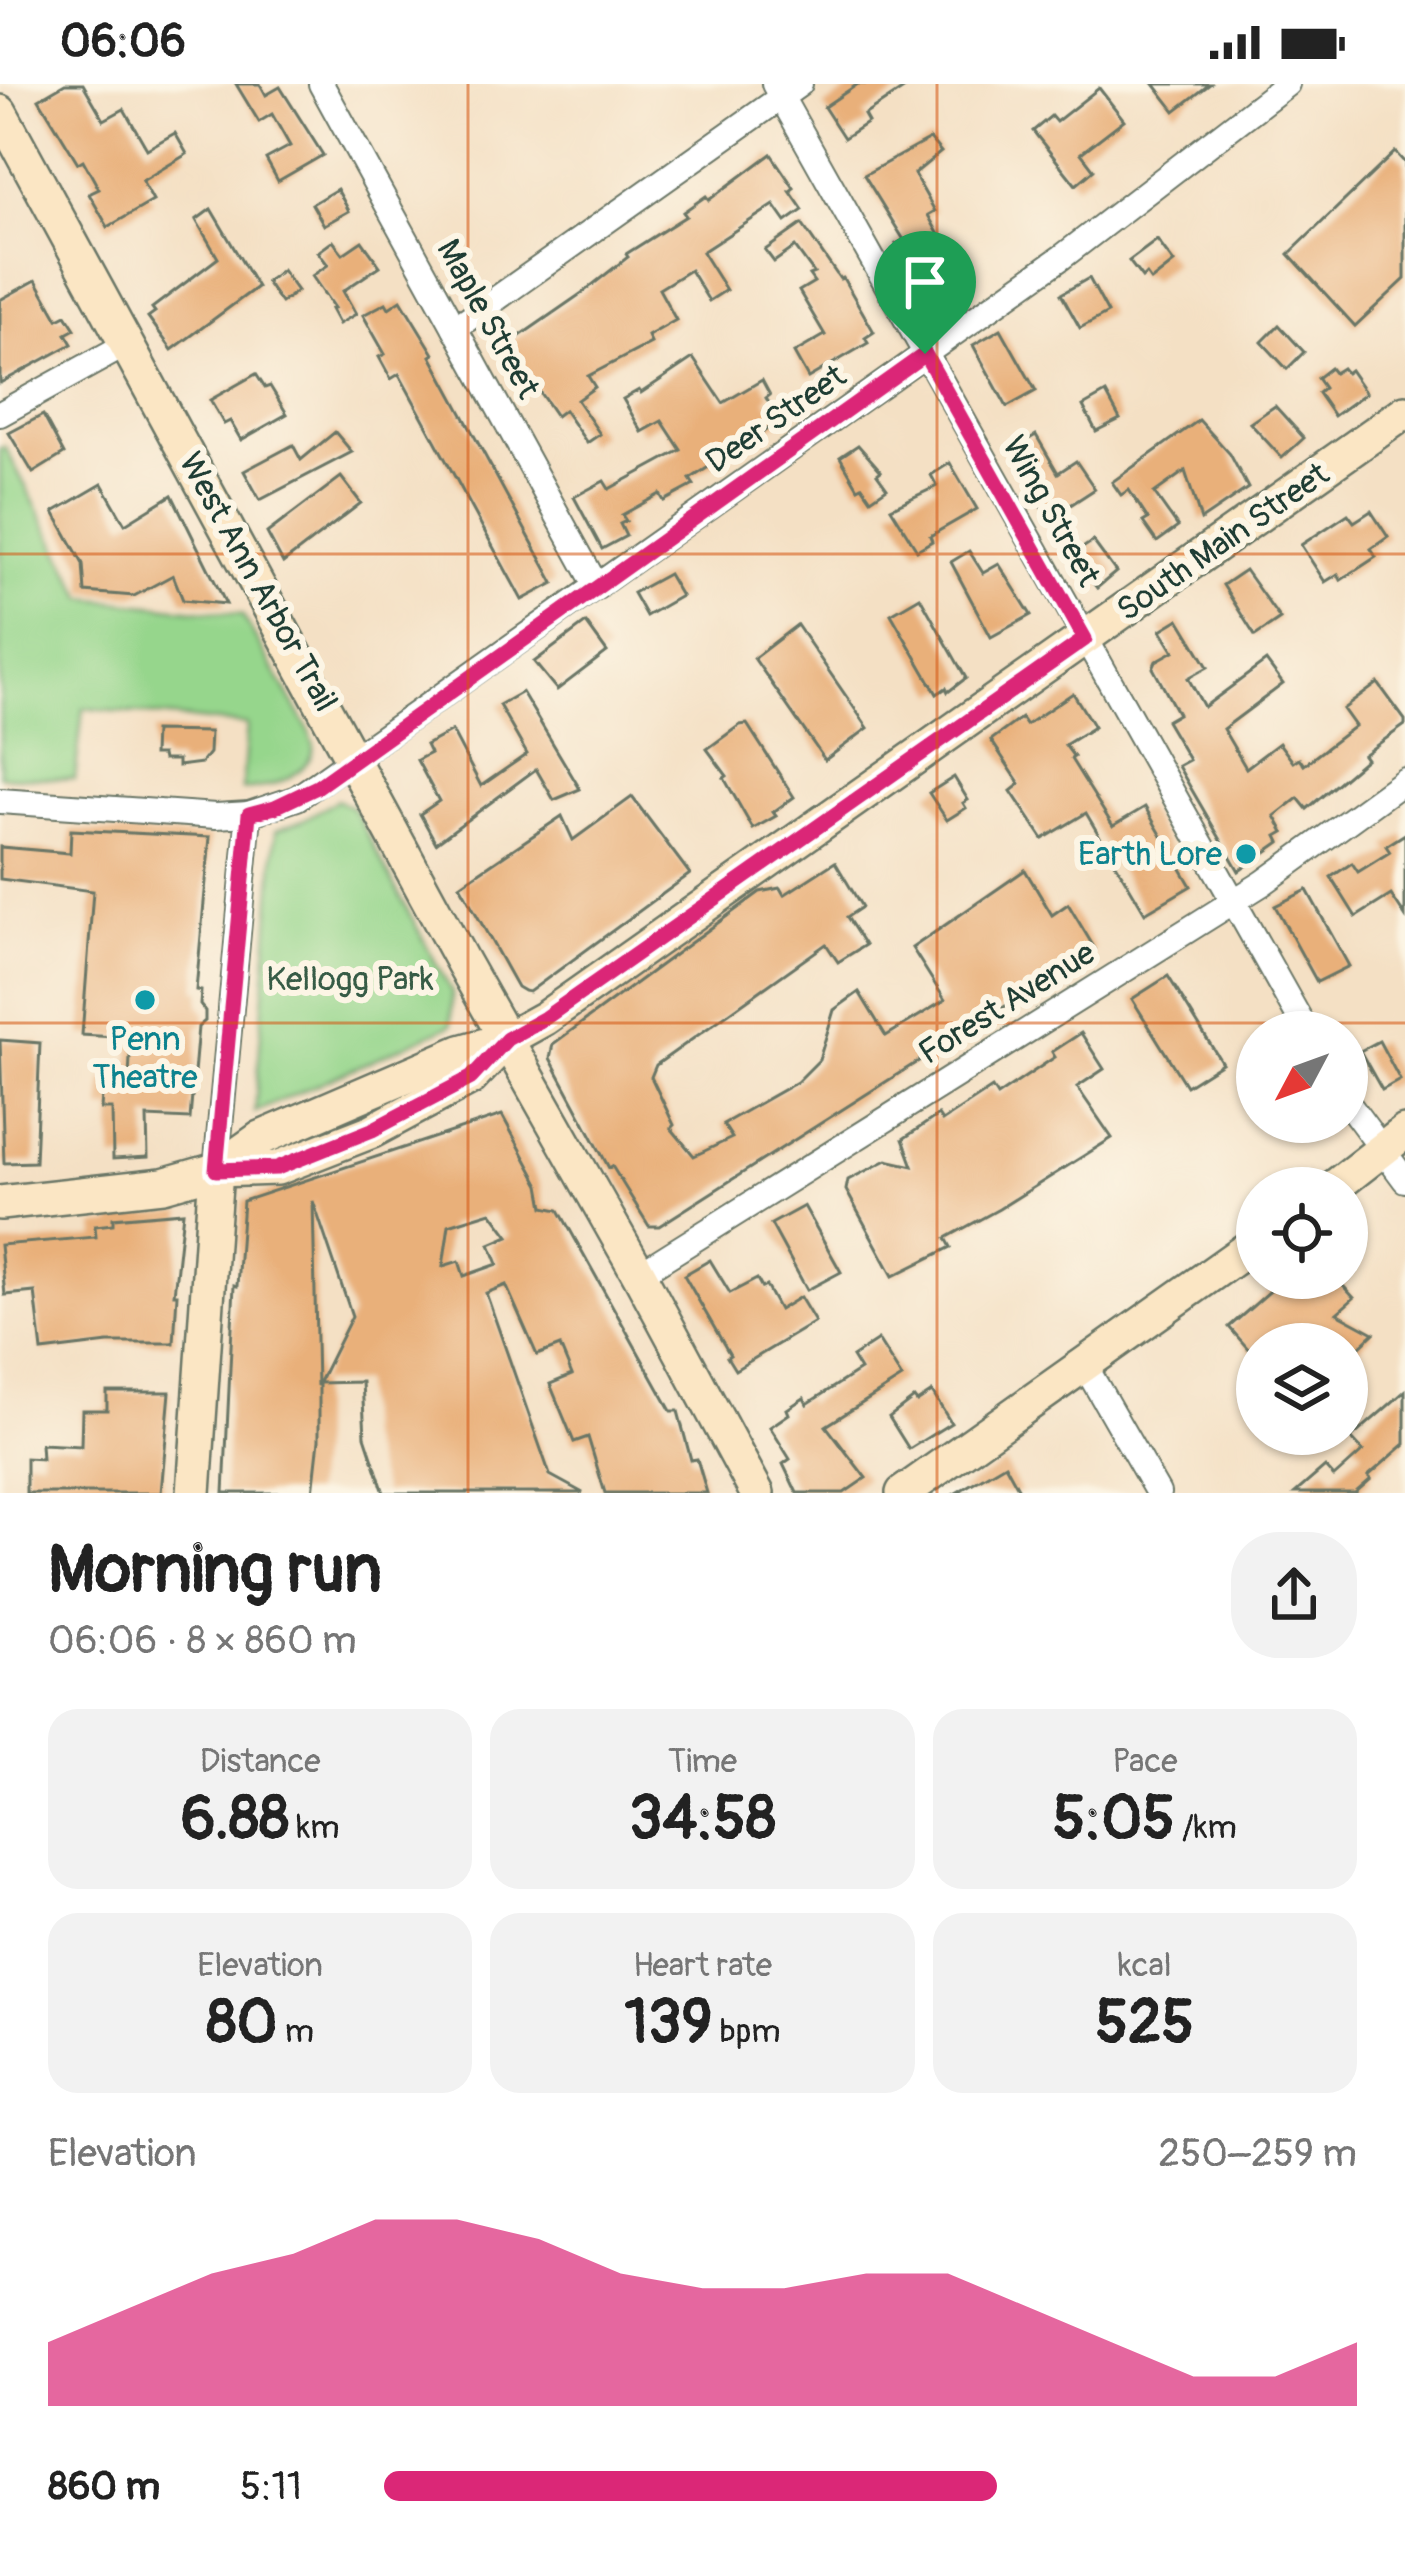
<!DOCTYPE html>
<meta charset="utf-8">
<style>
:root{--surface:#fff;--page:#f2f2f2;--text:#222;--muted:#767676;--accent:#db2777}
body{margin:0;font-family:Pangolin,sans-serif;background:var(--page);color:var(--text);height:100vh;display:flex;flex-direction:column;font-size:45px;white-space:nowrap}
*{box-sizing:border-box;margin:0}
p{font-size:39px;color:var(--muted)}
.icon{flex:none;width:66px;height:66px;fill:none;stroke:currentColor;stroke-width:2;stroke-linecap:round;stroke-linejoin:round}
.map{position:relative;height:1409px;overflow:hidden}
.sheet{display:flex;flex-direction:column;background:var(--surface);flex:1}
.sheet>*{flex:none}
.needle{width:78px;rotate:229deg}
.buttons{position:absolute;left:1236px;top:927px;display:grid;gap:24px}
.buttons a{display:grid;place-items:center;width:132px;height:132px;border-radius:50%;background:var(--surface);box-shadow:0 3px 9px #0004;font-size:60px}
.pin{position:absolute;display:grid;place-items:center;width:102px;height:102px;color:#fff;margin:-123px -51px;border-radius:50% 50% 50% 0;rotate:-45deg;box-shadow:0 0 12px #0007}
.pin .icon{rotate:45deg}
.round{display:grid;place-items:center;flex:none;width:126px;height:126px;border-radius:48px;background:var(--page)}
.headline{display:flex;align-items:center;justify-content:space-between;height:204px;padding:0 48px}
h1{font-size:66px;font-weight:800;line-height:90px}
.metrics{display:grid;grid-template-columns:repeat(3,1fr);gap:18px;height:204px;padding:12px 48px}
.metrics div{display:grid;align-content:center;border-radius:30px;background:var(--page);text-align:center}
.metrics b{font-size:60px;font-weight:800}
.metrics small{font-size:33px;font-weight:400}
.metrics p{font-size:33px}
.chart{height:336px;padding:24px 48px}
.chart p{display:flex;justify-content:space-between}
.chart svg{width:100%;height:216px;margin-top:12px;fill:var(--accent);opacity:.7}
ul{padding:0 48px;list-style:none;font-size:39px}
li{display:grid;grid-template-columns:192px 144px 1fr;align-items:center;height:90px}
li i{height:30px;border-radius:15px;background:var(--accent)}
.status{display:flex;justify-content:space-between;align-items:center;height:84px;padding:0 60px;background:var(--surface);direction:ltr}
.status svg{height:33px;fill:currentColor}
.map>svg:first-child{display:block}
.green{fill:#96d68c;stroke:#5a8a60;stroke-width:3}
.building{fill:#e9b07a;fill-rule:evenodd}
.lines{fill:none;stroke-linecap:round;stroke-linejoin:round}
.street-casing{stroke:#6a7666;stroke-width:28}
.secondary-casing{stroke:#6a7666;stroke-width:38}
.street{stroke:#fff;stroke-width:24}
.secondary{stroke:#fbe6c4;stroke-width:33}
.route-casing{stroke:#fff;stroke-width:24}
.route{stroke:#db2777;stroke-width:15}
.grid{fill:none;stroke:#d45610;stroke-width:3;stroke-opacity:0.55}
.culture-dot{fill:#0f9aa8;stroke:#fcf5e5;stroke-width:4.5}
.labels{text-anchor:middle;dominant-baseline:central;stroke-width:12;stroke-linejoin:round;paint-order:stroke}
.street-label{font-size:33px;fill:#1f3d34;stroke:#fcf5e5}
.culture-label{font-size:33px;fill:#0d838f;stroke:#fcf5e5;text-anchor:end}
.park-label{font-size:33px;fill:#375c46;stroke:#fcf5e5}
</style>
<div class="status"><b>06:06</b><svg viewBox="0 0 49 12"><path d="M0 12V9h3v3zM5 12V6h3v6zM10 12V3h3v9zM15 12V0h3v12zM26 1h20v11H26zM47 4h2v5h-2z"/></svg></div>
<div class="map">
<svg width="1405" height="1409" viewBox="0 0 1405 1409">
<rect width="100%" height="100%" fill="#fcf5e5"/>
<filter id="ink" filterUnits="userSpaceOnUse"><feTurbulence type="fractalNoise" baseFrequency=".00833" numOctaves="2"/><feDisplacementMap in="SourceGraphic" scale="24" xChannelSelector="R" yChannelSelector="G"/><feConvolveMatrix kernelMatrix="1 2 1 2 8 2 1 2 1" color-interpolation-filters="sRGB"/></filter>
<filter id="wash" filterUnits="userSpaceOnUse"><feTurbulence type="fractalNoise" baseFrequency=".004" numOctaves="4" result="noise"/><feDisplacementMap in="SourceGraphic" scale="48" xChannelSelector="R" yChannelSelector="G"/><feGaussianBlur stdDeviation="2.7" result="paint"/><feColorMatrix in="noise" values="0 0 0 0 0 0 0 0 0 0 0 0 0 0 0 0 0 1.4 0 .05"/><feComposite in="paint" operator="in"/></filter>
<g filter="url(#wash)">
<rect width="100%" height="100%" fill="#f4e0c4"/>
<g class="green">
<path d="M5,363l79,151 158,17 67,116 5,15c-5,30 -45,43 -72,44l5,-65 -164,-17 -8,71 -75,-3v-328z"/>
<polygon points="337,716 353,724 452,909 451,941 255,1028 276,746 303,736"/>
</g>
<g id="blocks">
<g class="building">
<polygon points="65,0 83,0 104,36 124,25 147,65 175,49 187,70 142,97 153,117 108,143 89,110 99,105 83,76 78,79 39,15"/>
<polygon points="236,0 260,0 266,11 280,3 323,71 278,97 266,75 290,62 272,30 259,38"/>
<polygon points="858,0 911,0 864,31 868,38 844,54 824,23"/>
<polygon points="1154,0 1210,0 1175,27"/>
<polygon points="1099,4 1124,36 1081,69 1094,86 1076,101 1033,47 1051,32 1056,38"/>
<polygon points="930,55 941,68 914,90 935,127 928,131 949,169 943,172 963,207 931,224 896,160 904,156 864,91"/>
<polygon points="1395,68 1405,79 1405,195 1355,242 1289,170"/>
<polygon points="771,70 794,104 790,107 803,126 786,138 774,121 702,168 726,206 709,217 690,186 659,205 676,236 648,252 651,259 588,292 595,303 577,316 600,350 587,359 564,326 556,332 507,261 582,209 628,173 626,170 686,132 683,128 706,112 709,116"/>
<polygon points="337,105 349,127 324,141 312,120"/>
<polygon points="211,125 257,203 172,266 148,233 155,228 152,224 218,174 196,136"/>
<polygon points="802,140 840,195 843,194 874,248 865,254 868,259 808,294 794,269 825,251 799,207 814,198 809,191 814,189 795,163 774,178 765,166"/>
<polygon points="1157,156 1174,179 1151,197 1146,190 1142,194 1129,177"/>
<polygon points="333,157 343,170 362,157 380,182 343,207 356,230 339,240 331,225 334,224 312,192 328,181 318,168"/>
<polygon points="282,186 297,207 281,219 266,198"/>
<polygon points="1089,194 1108,229 1080,244 1061,210"/>
<polygon points="36,196 58,235 66,231 75,245 66,250 72,260 0,299 0,216"/>
<polygon points="401,216 434,270 431,272 554,499 522,516 399,290 391,295 379,273 385,270 363,231 386,219 389,224"/>
<polygon points="1279,241 1304,268 1287,285 1262,258"/>
<polygon points="1001,245 1036,307 1007,323 973,261"/>
<polygon points="693,274 723,319 762,296 770,311 766,314 780,337 690,395 694,401 664,417 660,410 622,431 626,437 620,440 626,452 602,465 574,413 604,397 609,405 681,366 662,337 642,348 623,315 639,306 641,309"/>
<polygon points="1330,284 1334,289 1342,284 1346,289 1350,286 1366,309 1334,332 1318,309 1324,304 1317,294"/>
<polygon points="256,290 265,304 270,302 287,330 241,356 230,337 224,340 210,316"/>
<polygon points="1106,309 1120,335 1096,347 1083,322"/>
<polygon points="1275,322 1304,354 1282,374 1250,339"/>
<polygon points="43,331 64,370 33,389 9,349"/>
<polygon points="1199,336 1230,370 1248,404 1201,436 1185,387 1154,409 1178,443 1157,458 1143,438 1148,435 1129,406 1121,411 1112,398"/>
<polygon points="335,348 352,368 260,416 244,387 293,361 301,376"/>
<polygon points="1036,351 1058,389 1076,377 1095,405 1049,435 1031,408 1035,405 1012,365"/>
<polygon points="858,361 881,387 877,390 887,404 871,415 862,402 858,404 840,373"/>
<polygon points="950,379 977,425 930,452 932,457 917,466 891,424 937,402 931,391"/>
<polygon points="341,393 361,419 283,479 267,449"/>
<polygon points="102,400 125,440 172,411 226,520 183,516 173,491 134,512 85,508 83,480 54,428"/>
<polygon points="1371,427 1388,453 1371,465 1376,473 1341,496 1338,490 1325,498 1301,461 1348,430 1354,438"/>
<polygon points="1093,457 1116,488 1097,504 1072,471"/>
<polygon points="969,467 983,489 999,480 1031,531 991,553 951,478"/>
<polygon points="1245,486 1280,535 1255,552 1223,501"/>
<polygon points="668,490 681,512 646,532 633,509"/>
<polygon points="920,513 966,594 948,608 946,604 937,610 891,530"/>
<polygon points="1179,535 1208,583 1188,594 1204,623 1266,577 1283,600 1223,645 1246,684 1279,659 1293,678 1299,674 1304,681 1355,642 1343,625 1378,599 1405,636 1405,641 1363,671 1366,675 1307,725 1298,714 1275,732 1284,748 1277,752 1280,758 1239,787 1178,682 1189,676 1166,637 1178,630 1153,584 1156,577 1174,567 1161,546"/>
<polygon points="586,539 607,568 557,606 534,578"/>
<polygon points="797,541 868,644 825,676 754,574"/>
<polygon points="522,608 580,705 554,716 536,685 436,759 420,730 439,717 417,676 430,669 426,661 452,647 481,702 527,670 499,621"/>
<polygon points="1073,609 1094,643 1065,661 1074,673 1071,675 1113,742 1145,723 1191,802 1145,829 1086,729 1043,755 1011,707 1020,700 991,656 1021,634 1026,641"/>
<polygon points="747,640 794,713 773,728 776,732 753,745 724,694 727,692 707,665 740,641"/>
<polygon points="154,647 210,648 209,669 201,679 178,682 178,676 163,676 162,671 153,671"/>
<polygon points="954,693 968,716 963,719 966,724 947,736 929,709"/>
<polygon points="632,713 690,790 529,908 524,907 517,903 460,801 562,732 573,756"/>
<polygon points="71,746 210,753 196,906 201,907 200,921 205,927 205,937 198,943 190,1035 147,1033 148,1073 113,1075 112,1025 101,1025 103,996 129,993 131,954 82,951 93,807 0,795 0,763 70,769"/>
<polygon points="1405,750 1405,832 1391,811 1356,833 1331,793 1352,779 1358,788 1390,768 1386,762"/>
<polygon points="835,778 862,823 847,833 865,861 838,878 826,860 656,981 651,993 674,1041 671,1044 694,1072 732,1054 723,1040 797,998 819,976 834,926 859,908 886,952 945,916 912,864 1025,786 1052,831 1068,820 1095,865 659,1142 649,1142 612,1082 609,1084 550,974 553,960 760,808 780,804 784,811"/>
<polygon points="1307,806 1349,882 1317,898 1275,822"/>
<polygon points="1168,892 1222,979 1186,1002 1132,915"/>
<polygon points="1081,949 1104,985 1077,1003 1112,1054 999,1125 946,1154 951,1163 893,1192 846,1106 848,1096 887,1076 913,1082 903,1055 938,1031 942,1037 992,1004 997,1012 1055,973 1052,968"/>
<polygon points="0,956 40,959 35,1078 4,1079"/>
<polygon points="1379,957 1400,996 1382,1006 1360,967"/>
<path d="M502,1031l38,70 4,22 15,3 112,201h7l13,49 6,-1 10,34h-102l-17,-56 -14,5 -24,-58 22,-9 -12,-29 -23,9 -31,-70 -20,8 64,182 33,18h-199l-19,-57 -3,-54 -43,1v57l-6,53h-89l10,-208 3,1 6,-85zM313,1117l39,115 -35,70zM491,1128l18,24 -19,8 8,20 -34,12 -5,-15 -16,5 6,-41z"/>
<polygon points="804,1122 841,1188 807,1206 771,1140"/>
<polygon points="183,1128 174,1210 177,1210 174,1259 108,1259 42,1267 35,1208 5,1211 0,1161 96,1153 95,1142 113,1140 113,1134"/>
<polygon points="710,1176 730,1209 757,1195 762,1204 766,1202 779,1226 800,1213 815,1238 735,1286 727,1273 730,1271 684,1191"/>
<polygon points="1285,1194 1336,1194 1354,1214 1337,1229 1374,1249 1358,1264 1318,1246 1301,1260 1257,1260 1257,1275 1229,1243"/>
<polygon points="878,1256 902,1294 826,1342 866,1394 844,1409 797,1409 783,1380 790,1375 770,1343 789,1330 787,1325 804,1314 807,1320 860,1286 852,1273"/>
<polygon points="1405,1307 1405,1360 1368,1392 1371,1395 1355,1409 1295,1409 1325,1383 1334,1393 1363,1367 1351,1354"/>
<polygon points="107,1308 170,1308 161,1409 26,1409 26,1374 42,1375 41,1360 81,1362 82,1326 107,1326"/>
<polygon points="932,1308 951,1339 909,1365 889,1333 914,1314 917,1318"/>
<polygon points="1005,1380 1021,1409 956,1409"/>
</g>
</g>
</g>
<g filter="url(#ink)">
<use href="#blocks" fill-opacity="0" stroke="#6a7666" stroke-width="3"/>
<g class="lines">
<g class="street-casing">
<g id="street">
<polyline points="321,0 597,503"/>
<polyline points="774,0 1307,948"/>
<polyline points="455,244 800,0"/>
<polyline points="0,330 127,260"/>
<polyline points="0,717 216,732 249,730 297,714 1062,173 1287,0"/>
<polyline points="1347,1018 1405,1096"/>
<polyline points="216,1086 249,730"/>
<polyline points="639,1190 1263,799 1405,696"/>
<polyline points="1084,1280 1158,1409"/>
</g>
</g>
<g class="secondary-casing">
<g id="secondary">
<polyline points="0,28 463,879 639,1190 757,1409"/>
<polyline points="216,1086 261,1054 461,968 507,955 545,934 1405,328"/>
<polyline points="1333,1104 1405,1048"/>
<polyline points="0,1119 163,1101 216,1086 277,1084 372,1047 471,994 506,957"/>
<polyline points="194,1409 216,1086"/>
<polyline points="903,1409 1257,1158"/>
</g>
</g>
<use href="#street" class="street"/>
<use href="#secondary" class="secondary"/>
</g>
</g>
<g class="lines" filter="url(#ink)">
<g class="route-casing">
<polygon id="route" points="925,270 1085,555 545,934 507,955 471,994 372,1046 277,1084 216,1086 249,730 275,723 317,703"/>
</g>
<use href="#route" class="route"/>
</g>
<path class="grid" d="M468,0v1409M937,0v1409M0,470h1405M0,939h1405"/>
<g class="culture-dot">
<circle cx="1246" cy="770" r="12"/>
<circle cx="145" cy="916" r="12"/>
</g>
<g class="labels">
<g class="street-label">
<text transform="translate(488 235) rotate(61)">Maple Street</text>
<text transform="translate(776 335) rotate(-35)">Deer Street</text>
<text transform="translate(1051 427) rotate(61)">Wing Street</text>
<text transform="translate(1223 458) rotate(-35)">South Main Street</text>
<text transform="translate(258 498) rotate(61)">West Ann Arbor Trail</text>
<text transform="translate(1007 919) rotate(-32)">Forest Avenue</text>
</g>
<g class="culture-label">
<text x="1222" y="770">Earth Lore</text>
<text x="145" y="955" text-anchor="middle">Penn<tspan x="145" dy="38">Theatre</tspan></text>
</g>
<g class="park-label">
<text x="350" y="895">Kellogg Park</text>
</g>
</g>
</svg>
<div class="buttons">
<a><svg class="needle" viewBox="-14 -14 28 28"><path d="M0-13l5 13h-10z" fill="#e53935"/><path d="M0 13l5-13h-10z" fill="#767676"/></svg></a>
<a><svg class="icon" aria-label="locate" viewBox="0 0 24 24"><circle cx="12" cy="12" r="6"/><path d="M12 2v4M12 18v4M2 12h4M18 12h4"/></svg></a>
<a><svg class="icon" aria-label="layers" viewBox="0 0 24 24"><path d="M12 4l9 5-9 5-9-5zM3 14l9 5 9-5"/></svg></a>
</div>
<div class="pin" style="left:925px;top:270px;background:#1e9e55"><svg class="icon" aria-label="arrive" viewBox="0 0 24 24"><path d="M6 21V4h12l-3 4 3 4H6"/></svg></div>
</div>
<section class="sheet">
<div class="headline"><div><h1>Morning run</h1><p>06:06 · 8 × 860 m</p></div><a class="round"><svg class="icon" aria-label="share" viewBox="0 0 24 24"><path d="M12 15V3M7 8l5-5 5 5M5 13v7h14v-7"/></svg></a></div>
<div class="metrics">
<div><p>Distance</p><b>6.88<small> km</small></b></div>
<div><p>Time</p><b>34:58</b></div>
<div><p>Pace</p><b>5:05<small> /km</small></b></div>
</div>
<div class="metrics">
<div><p>Elevation</p><b>80<small> m</small></b></div>
<div><p>Heart rate</p><b>139<small> bpm</small></b></div>
<div><p>kcal</p><b>525</b></div>
</div>
<div class="chart"><p><span>Elevation</span>250–259 m</p>
<svg viewBox="0 0 160 44" preserveAspectRatio="none"><path d="M0 44V31L10 24L20 17L30 13L40 6L50 6L60 10L70 17L80 20L90 20L100 17L110 17L120 24L130 31L140 38L150 38L160 31V44z"/></svg>
</div>
<ul>
<li><b>860 m</b>5:11<i style="width:63%"></i></li>
</ul>
</section>
